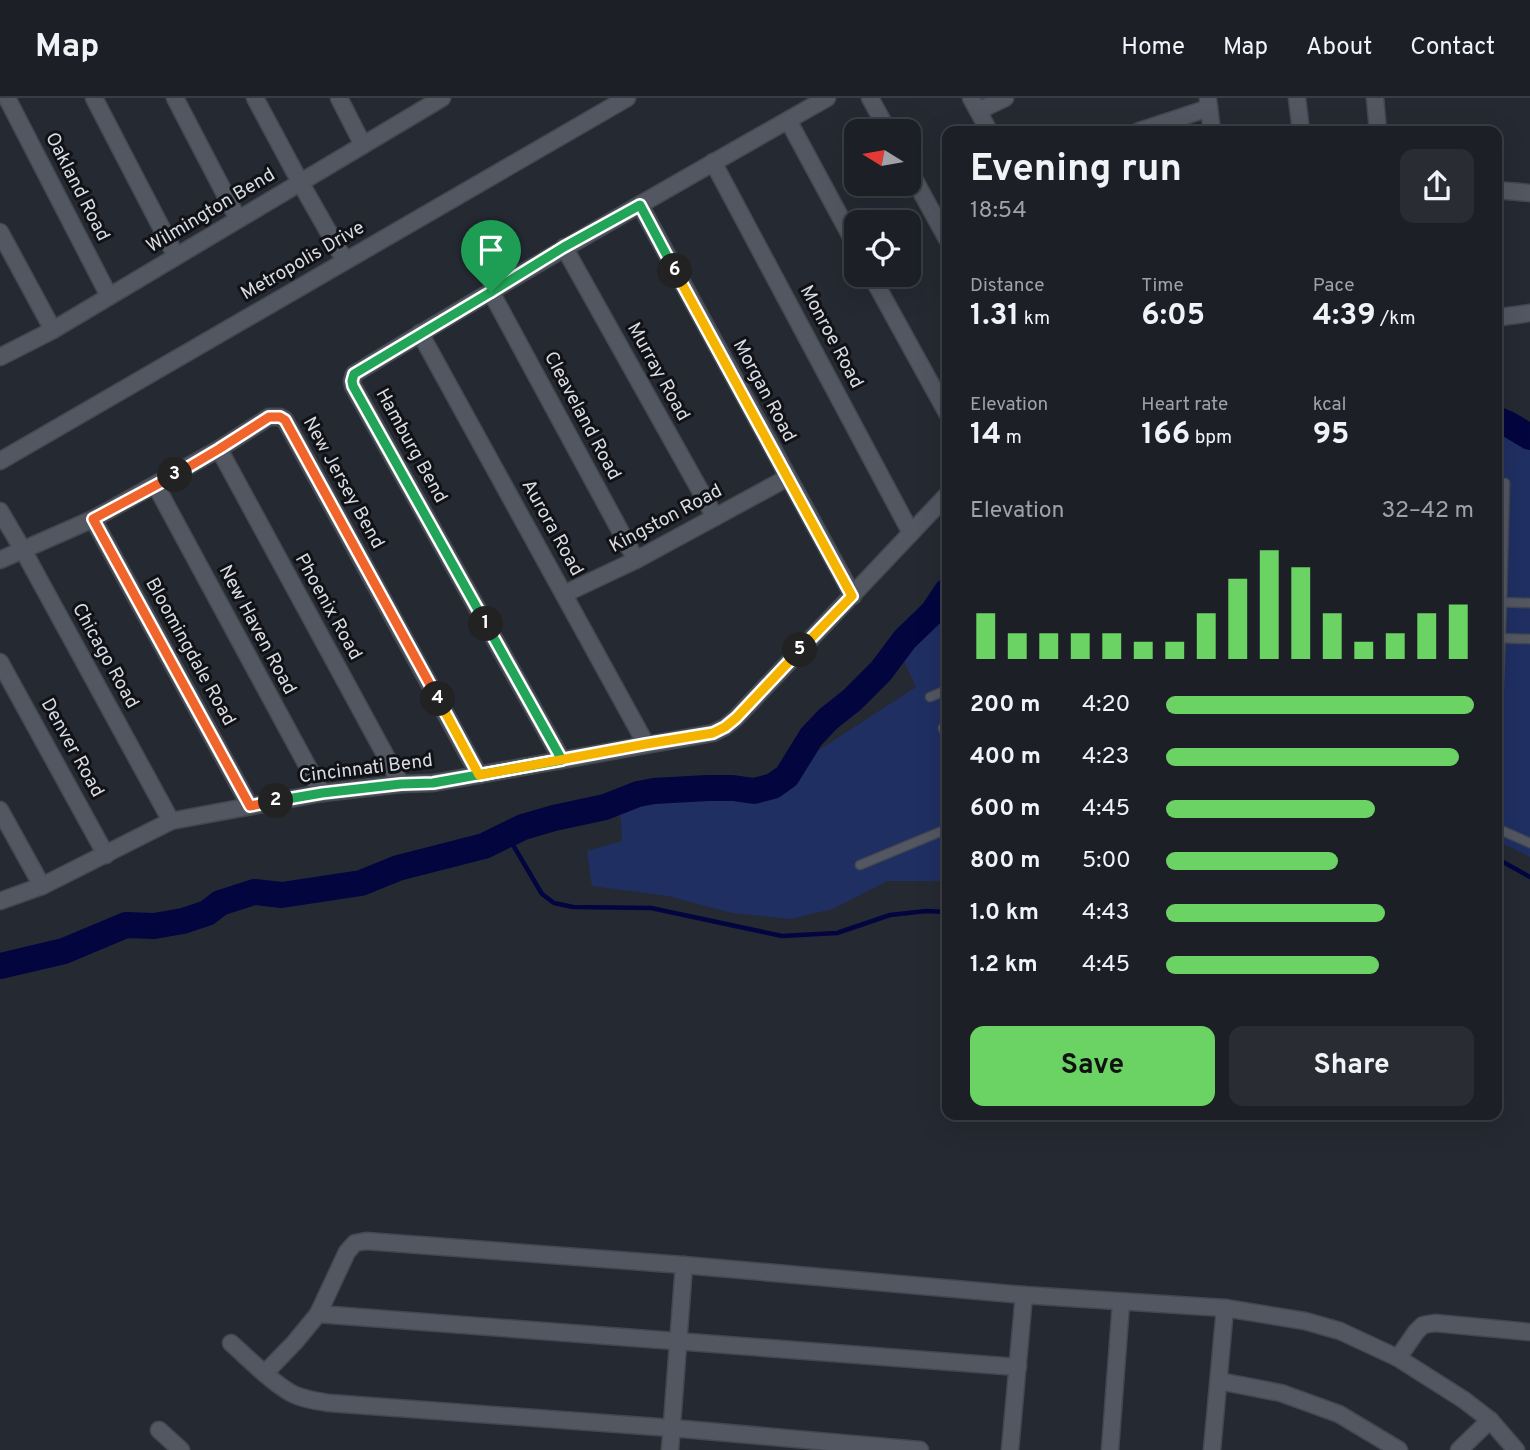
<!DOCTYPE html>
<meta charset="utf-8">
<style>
:root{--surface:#1c1f26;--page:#292c32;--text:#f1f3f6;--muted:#a0a2a7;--line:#3a3d43;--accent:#6ad363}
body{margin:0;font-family:Overpass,sans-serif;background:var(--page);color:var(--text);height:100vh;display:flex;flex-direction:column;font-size:26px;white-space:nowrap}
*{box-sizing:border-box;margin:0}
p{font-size:23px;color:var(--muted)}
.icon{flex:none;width:38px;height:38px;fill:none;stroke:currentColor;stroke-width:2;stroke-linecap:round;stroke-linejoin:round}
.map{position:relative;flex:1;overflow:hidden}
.drawer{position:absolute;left:942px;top:28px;width:560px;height:994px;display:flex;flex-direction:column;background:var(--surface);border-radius:14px;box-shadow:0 7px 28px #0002,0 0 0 2px var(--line)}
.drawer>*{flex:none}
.needle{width:46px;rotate:281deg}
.controls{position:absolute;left:844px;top:21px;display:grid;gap:14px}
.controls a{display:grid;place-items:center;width:77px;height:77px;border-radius:14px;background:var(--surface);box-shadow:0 7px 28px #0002,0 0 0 2px var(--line);font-size:35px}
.pin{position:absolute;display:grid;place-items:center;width:60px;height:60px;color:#fff;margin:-72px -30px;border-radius:50% 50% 50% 0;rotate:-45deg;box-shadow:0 0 7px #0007}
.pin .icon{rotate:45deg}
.km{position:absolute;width:35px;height:35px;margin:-18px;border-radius:50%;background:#222;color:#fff;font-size:19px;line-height:35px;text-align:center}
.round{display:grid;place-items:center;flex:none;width:74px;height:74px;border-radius:14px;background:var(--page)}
.headline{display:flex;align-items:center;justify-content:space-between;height:119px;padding:0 28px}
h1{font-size:38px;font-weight:700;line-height:52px}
.metrics{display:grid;grid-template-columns:repeat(3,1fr);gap:10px;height:119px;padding:7px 28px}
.metrics div{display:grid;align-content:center}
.metrics b{font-size:30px;font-weight:700}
.metrics small{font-size:19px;font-weight:400}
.metrics p{font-size:19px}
.chart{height:196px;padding:14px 28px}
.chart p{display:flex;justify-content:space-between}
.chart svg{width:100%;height:126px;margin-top:7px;stroke:var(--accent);stroke-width:6}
.action{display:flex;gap:14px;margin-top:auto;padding:14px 28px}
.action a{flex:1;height:80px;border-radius:14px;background:var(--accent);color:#111;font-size:28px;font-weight:700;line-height:80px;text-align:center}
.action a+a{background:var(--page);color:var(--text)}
ul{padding:0 28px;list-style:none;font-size:23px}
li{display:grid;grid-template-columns:112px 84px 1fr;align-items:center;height:52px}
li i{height:18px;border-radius:9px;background:var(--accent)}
header{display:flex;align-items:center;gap:42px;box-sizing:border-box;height:98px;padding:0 35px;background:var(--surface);border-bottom:2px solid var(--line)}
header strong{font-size:33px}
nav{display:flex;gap:38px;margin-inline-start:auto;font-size:24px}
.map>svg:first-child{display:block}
.green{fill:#1f2f62}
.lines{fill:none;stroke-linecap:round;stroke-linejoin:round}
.stream{stroke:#03053f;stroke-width:4.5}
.river{stroke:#03053f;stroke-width:26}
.lane-casing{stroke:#43474e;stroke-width:11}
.street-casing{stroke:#43474e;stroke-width:19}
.lane{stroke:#535762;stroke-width:8}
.street{stroke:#535762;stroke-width:16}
.split-1-casing{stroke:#fff;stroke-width:14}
.split-2-casing{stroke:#fff;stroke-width:14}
.split-3-casing{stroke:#fff;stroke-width:14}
.split-4-casing{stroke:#fff;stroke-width:14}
.split-5-casing{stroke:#fff;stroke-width:14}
.split-6-casing{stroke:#fff;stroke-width:14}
.split-7-casing{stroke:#fff;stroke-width:14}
.split-1{stroke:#22a559;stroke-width:9}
.split-2{stroke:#22a559;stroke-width:9}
.split-3{stroke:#f0652b;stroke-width:9}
.split-4{stroke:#f0652b;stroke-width:9}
.split-5{stroke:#f5b400;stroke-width:9}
.split-6{stroke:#f5b400;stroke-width:9}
.split-7{stroke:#22a559;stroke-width:9}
.labels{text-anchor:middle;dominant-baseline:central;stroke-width:6;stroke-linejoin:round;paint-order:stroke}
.street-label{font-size:19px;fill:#dadce3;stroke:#101216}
</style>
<header>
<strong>Map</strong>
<nav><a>Home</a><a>Map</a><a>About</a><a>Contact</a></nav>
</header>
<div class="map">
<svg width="1530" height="1352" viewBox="0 0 1530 1352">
<rect width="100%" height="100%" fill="#252932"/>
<g class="green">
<polygon points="1496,321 1508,326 1530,339 1530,759 1496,742"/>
<polygon points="947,517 947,783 887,783 833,811 790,821 732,815 668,798 592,788 587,753 622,743 620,711 684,696 718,692 772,700 791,690 819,652 916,589 903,561"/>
</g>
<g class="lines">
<g class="stream">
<polyline points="507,737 542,796 554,805 573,809 651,810 782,838 837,835 890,817 926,813 947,814"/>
<polyline points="1496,760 1530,779"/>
</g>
<g class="river">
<polyline points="1496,321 1508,326 1530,339"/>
<polyline points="0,868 64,853 126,827 154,828 183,823 207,815 220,805 254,794 282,797 361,785 398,770 484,748 523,729 554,720 605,709 638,696 654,693 707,690 733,690 754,693 773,688 787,678 811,639 828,621 852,602 881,573 905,541 933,514 947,493"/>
</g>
<g class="lane-casing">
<g id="lane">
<polyline points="1496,504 1530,505"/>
<polyline points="1496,540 1530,541"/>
<polyline points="930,599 947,592"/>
<polyline points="947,629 943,630 947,639"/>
<polyline points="1496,656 1502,504 1505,385"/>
<polyline points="1496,730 1530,745"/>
<polyline points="860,767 947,731"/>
</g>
</g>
<g class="street-casing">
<g id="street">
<polyline points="7,0 109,198"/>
<polyline points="94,0 176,158"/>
<polyline points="175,0 238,121"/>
<polyline points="255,0 300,84 345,163"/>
<polyline points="339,0 363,47"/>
<polyline points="870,0 888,33"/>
<polyline points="971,0 989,33"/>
<polyline points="1297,0 1301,33"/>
<polyline points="1375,0 1378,33"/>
<polyline points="1208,2 1212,33"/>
<polyline points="978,13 1005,0"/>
<polyline points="788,22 856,148"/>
<polyline points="1139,33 1209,10"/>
<polyline points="713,64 911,435"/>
<polyline points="908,70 947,141"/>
<polyline points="1496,92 1530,95"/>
<polyline points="640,107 853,498"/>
<polyline points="0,134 53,232"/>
<polyline points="564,149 715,419"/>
<polyline points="871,177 947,315"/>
<polyline points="491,194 636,462"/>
<polyline points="1501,219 1530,215"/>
<polyline points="420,235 646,646"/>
<polyline points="0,259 53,232 442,0"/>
<polyline points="219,351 401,686"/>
<polyline points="0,363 627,0"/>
<polyline points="156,388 322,695"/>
<polyline points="0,413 23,452 171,723"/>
<polyline points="93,421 250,708"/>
<polyline points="0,462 93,421 219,351 269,319 280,319 285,322 479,677"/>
<polyline points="564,496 636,462 787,380"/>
<polyline points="0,564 106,757"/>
<path d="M562,662l-209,-374 -1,-5 2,-7c156,-96 314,-186 473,-276"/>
<polyline points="0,712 42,788"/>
<polyline points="0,803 42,788 171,723 322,695 401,686 433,685 713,635 725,629 736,620 947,397"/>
<polyline points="318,1216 1018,1269"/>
<path d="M231,1245c18,16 39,38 60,50 11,6 25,8 38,10l343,25 248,22"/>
<polyline points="1398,1260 1416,1234 1423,1227 1435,1225 1530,1234"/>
<polyline points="265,1275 295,1244 318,1216 347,1154 355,1145 366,1143 684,1167 1024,1197 1225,1210 1305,1223 1340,1233 1398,1260 1464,1302 1490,1322 1516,1352"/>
<polyline points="1219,1283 1281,1295 1339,1316 1399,1352"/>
<polyline points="159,1332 181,1352"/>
<polyline points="670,1352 684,1167"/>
<polyline points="1010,1352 1024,1197"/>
<polyline points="1110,1352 1121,1205"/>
<polyline points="1212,1352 1225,1210"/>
<polyline points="1459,1352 1490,1322"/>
</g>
</g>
<use href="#lane" class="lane"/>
<use href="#street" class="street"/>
</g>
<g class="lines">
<g class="split-1-casing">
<polyline id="split-1" points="486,526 353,288 352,283 354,276 491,194"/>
</g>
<g class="split-2-casing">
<polyline id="split-2" points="276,703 322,695 401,686 433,685 562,662 486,526"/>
</g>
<g class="split-3-casing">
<polyline id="split-3" points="175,377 93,421 250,708 276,703"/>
</g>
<g class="split-4-casing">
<polyline id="split-4" points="175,377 219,351 269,319 280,319 285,322 438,601"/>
</g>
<g class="split-5-casing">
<polyline id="split-5" points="438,601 479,677 646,646 713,635 725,629 736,620 800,552"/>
</g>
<g class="split-6-casing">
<polyline id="split-6" points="675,173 852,498 800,552"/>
</g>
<g class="split-7-casing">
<polyline id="split-7" points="491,194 564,149 640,107 675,173"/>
</g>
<use href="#split-1" class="split-1"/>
<use href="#split-2" class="split-2"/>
<use href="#split-3" class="split-3"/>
<use href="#split-4" class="split-4"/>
<use href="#split-5" class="split-5"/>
<use href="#split-6" class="split-6"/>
<use href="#split-7" class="split-7"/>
</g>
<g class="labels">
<g class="street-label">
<text transform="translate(77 89) rotate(63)">Oakland Road</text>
<text transform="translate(211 113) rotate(-31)">Wilmington Bend</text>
<text transform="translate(303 163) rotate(-30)">Metropolis Drive</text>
<text transform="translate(831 239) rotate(62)">Monroe Road</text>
<text transform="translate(658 274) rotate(61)">Murray Road</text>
<text transform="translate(764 293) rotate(62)">Morgan Road</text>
<text transform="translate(582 318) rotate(62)">Cleaveland Road</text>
<text transform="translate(411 348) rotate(61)">Hamburg Bend</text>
<text transform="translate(343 385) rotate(61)">New Jersey Bend</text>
<text transform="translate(666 421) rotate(-28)">Kingston Road</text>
<text transform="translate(552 430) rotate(61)">Aurora Road</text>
<text transform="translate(328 509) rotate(61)">Phoenix Road</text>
<text transform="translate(257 532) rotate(62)">New Haven Road</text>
<text transform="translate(190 554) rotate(61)">Bloomingdale Road</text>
<text transform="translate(105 558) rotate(61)">Chicago Road</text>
<text transform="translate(72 650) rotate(61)">Denver Road</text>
<text transform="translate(366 671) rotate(-7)">Cincinnati Bend</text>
</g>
</g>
</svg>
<div class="controls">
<a><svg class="needle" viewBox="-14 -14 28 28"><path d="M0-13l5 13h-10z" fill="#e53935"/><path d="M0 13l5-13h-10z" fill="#a0a2a7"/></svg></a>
<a><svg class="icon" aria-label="locate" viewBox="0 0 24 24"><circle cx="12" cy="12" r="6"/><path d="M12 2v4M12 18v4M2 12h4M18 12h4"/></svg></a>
</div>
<div class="pin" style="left:491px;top:194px;background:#1e9e55"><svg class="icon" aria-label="arrive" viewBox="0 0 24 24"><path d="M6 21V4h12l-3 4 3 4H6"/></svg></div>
<b class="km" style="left:486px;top:526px">1</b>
<b class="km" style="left:276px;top:703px">2</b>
<b class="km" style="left:175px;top:377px">3</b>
<b class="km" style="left:438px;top:601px">4</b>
<b class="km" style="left:800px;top:552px">5</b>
<b class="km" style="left:675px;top:173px">6</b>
<section class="drawer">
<div class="headline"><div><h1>Evening run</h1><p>18:54</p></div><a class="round"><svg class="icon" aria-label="share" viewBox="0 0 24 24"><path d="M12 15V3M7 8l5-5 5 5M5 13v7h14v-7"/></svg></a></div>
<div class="metrics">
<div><p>Distance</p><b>1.31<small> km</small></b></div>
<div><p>Time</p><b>6:05</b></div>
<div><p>Pace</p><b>4:39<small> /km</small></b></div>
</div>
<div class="metrics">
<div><p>Elevation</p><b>14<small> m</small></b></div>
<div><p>Heart rate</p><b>166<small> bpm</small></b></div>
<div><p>kcal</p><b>95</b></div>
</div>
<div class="chart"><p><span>Elevation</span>32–42 m</p>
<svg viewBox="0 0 160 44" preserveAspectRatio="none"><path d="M5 44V28M15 44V35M25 44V35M35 44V35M45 44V35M55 44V38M65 44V38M75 44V28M85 44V16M95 44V6M105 44V12M115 44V28M125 44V38M135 44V35M145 44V28M155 44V25"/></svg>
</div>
<ul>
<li><b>200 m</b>4:20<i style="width:100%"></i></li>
<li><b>400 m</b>4:23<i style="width:95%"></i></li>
<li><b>600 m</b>4:45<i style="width:68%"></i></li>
<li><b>800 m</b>5:00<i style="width:56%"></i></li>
<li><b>1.0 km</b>4:43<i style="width:71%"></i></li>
<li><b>1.2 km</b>4:45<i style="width:69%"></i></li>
</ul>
<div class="action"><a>Save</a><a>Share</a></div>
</section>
</div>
